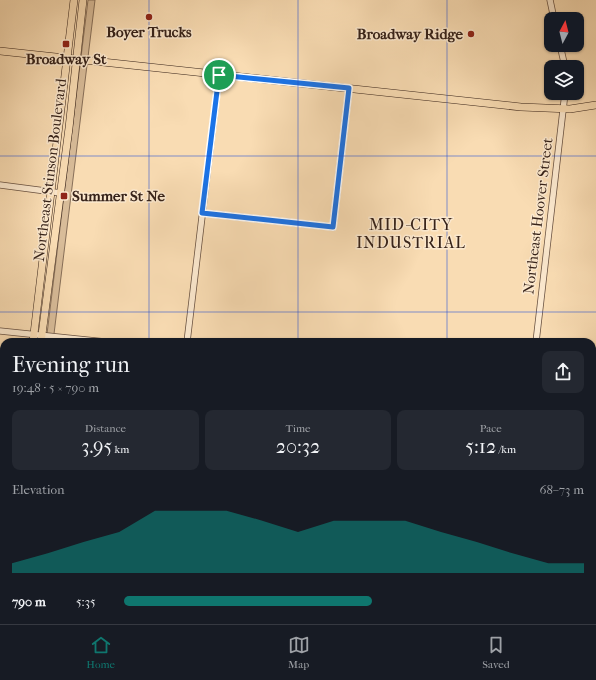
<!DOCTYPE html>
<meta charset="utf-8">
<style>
:root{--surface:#171b24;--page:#242831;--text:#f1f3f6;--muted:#9ea1a6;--line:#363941;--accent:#0f766e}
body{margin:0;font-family:"IM FELL French Canon",serif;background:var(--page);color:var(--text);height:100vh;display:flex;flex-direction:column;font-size:15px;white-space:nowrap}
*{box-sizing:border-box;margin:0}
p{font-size:13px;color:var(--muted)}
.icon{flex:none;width:22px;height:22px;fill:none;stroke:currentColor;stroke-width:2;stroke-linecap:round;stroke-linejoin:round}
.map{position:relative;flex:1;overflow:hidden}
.panel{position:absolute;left:0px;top:338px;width:596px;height:286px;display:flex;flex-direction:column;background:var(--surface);border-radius:12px 12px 0 0;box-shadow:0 1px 3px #0004}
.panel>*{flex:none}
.needle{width:26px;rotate:7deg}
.fabs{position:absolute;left:544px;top:12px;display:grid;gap:8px}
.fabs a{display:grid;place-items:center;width:40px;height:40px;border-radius:8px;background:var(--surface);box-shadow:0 1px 3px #0004;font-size:20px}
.pin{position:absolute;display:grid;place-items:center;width:34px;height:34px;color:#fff;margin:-17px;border:2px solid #fff;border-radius:50%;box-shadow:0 1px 4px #0007}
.round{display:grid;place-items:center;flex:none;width:42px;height:42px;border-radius:8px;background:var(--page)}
.summary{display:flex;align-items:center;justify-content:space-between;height:68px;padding:0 12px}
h1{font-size:22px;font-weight:600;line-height:30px}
.stats{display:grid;grid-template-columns:repeat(3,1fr);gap:6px;height:68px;padding:4px 12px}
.stats div{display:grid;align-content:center;border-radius:8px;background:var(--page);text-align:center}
.stats b{font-size:20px;font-weight:600}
.stats small{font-size:11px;font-weight:400}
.stats p{font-size:11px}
.chart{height:112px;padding:8px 12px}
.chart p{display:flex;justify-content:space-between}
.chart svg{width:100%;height:72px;margin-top:4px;fill:var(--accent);opacity:.7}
ul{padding:0 12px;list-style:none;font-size:13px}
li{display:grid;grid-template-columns:64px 48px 1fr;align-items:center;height:30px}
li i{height:10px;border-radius:5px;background:var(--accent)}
.menu{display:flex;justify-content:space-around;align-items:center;height:56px;border-top:1px solid var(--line);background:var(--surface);font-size:11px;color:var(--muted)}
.menu a{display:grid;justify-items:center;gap:2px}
.menu .selected{color:var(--accent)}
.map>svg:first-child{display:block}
.green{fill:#d8bc99;stroke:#876f59}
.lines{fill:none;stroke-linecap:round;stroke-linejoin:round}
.minor-casing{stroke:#675040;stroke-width:7}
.major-casing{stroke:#362219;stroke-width:8}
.minor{stroke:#fbe8ce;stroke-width:5.5}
.major{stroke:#f9dcb3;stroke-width:7}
.rail{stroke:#362219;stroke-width:1.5;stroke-dasharray:7 7;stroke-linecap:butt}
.route-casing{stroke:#fff;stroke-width:8}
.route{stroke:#1a73e8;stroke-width:5}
.grid{fill:none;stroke:#1d4ed8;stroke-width:1;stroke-opacity:0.55}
.poi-dot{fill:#8f2418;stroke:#fbe8ce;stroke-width:1.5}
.labels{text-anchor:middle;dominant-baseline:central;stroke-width:3;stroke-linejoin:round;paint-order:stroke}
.poi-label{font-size:15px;font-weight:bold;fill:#362219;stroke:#fbe8ce}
.street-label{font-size:15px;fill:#362219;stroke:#fbe8ce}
.neighbourhood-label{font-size:16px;letter-spacing:1px;fill:#362219;stroke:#fbe8ce}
</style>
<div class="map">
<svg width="596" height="624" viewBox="0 0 596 624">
<rect width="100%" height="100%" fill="#f9dcb3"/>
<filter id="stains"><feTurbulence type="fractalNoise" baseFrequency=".005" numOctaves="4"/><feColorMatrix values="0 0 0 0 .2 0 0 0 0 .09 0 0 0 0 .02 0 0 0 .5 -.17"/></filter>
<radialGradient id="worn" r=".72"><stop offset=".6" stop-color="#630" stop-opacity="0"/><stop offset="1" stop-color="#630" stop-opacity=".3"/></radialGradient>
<g class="green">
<polygon points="88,0 95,0 53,342 46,342"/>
<polygon points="4,540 4,564 2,579 4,607 0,607 0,559"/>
</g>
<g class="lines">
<g class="minor-casing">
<g id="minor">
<polyline points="550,0 554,19"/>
<polyline points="560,45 565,67"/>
<polyline points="0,185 61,193"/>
<polyline points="202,213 333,227 349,88"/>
<polyline points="0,331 106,342"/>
<polyline points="187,342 219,75"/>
<polyline points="536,342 565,93"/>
<polyline points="592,394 596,395"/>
<polyline points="592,461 596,428"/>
<polyline points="154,624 154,620"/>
<polyline points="293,624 294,620"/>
<polyline points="504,624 504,620"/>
</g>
</g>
<g class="major-casing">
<g id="major">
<polyline points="0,51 521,107 570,109 596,105"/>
<polyline points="33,342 74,0"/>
<polyline points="41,342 69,128 83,0"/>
<polyline points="0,509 4,494"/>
<polyline points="0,543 4,527"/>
<polyline points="0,609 4,610"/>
<polyline points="0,620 28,624"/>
<polyline points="81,620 94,623"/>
<polyline points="88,624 99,623 126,624"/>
</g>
</g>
<use href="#minor" class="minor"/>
<use href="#major" class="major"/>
<g class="rail">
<polyline points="0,532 4,535"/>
<polyline points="0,601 4,606"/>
<polyline points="22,620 26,624"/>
<polyline points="573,620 596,623"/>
</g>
</g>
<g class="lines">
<g class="route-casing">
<polygon id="route" points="219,75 349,88 333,227 202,213"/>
</g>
<use href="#route" class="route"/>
</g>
<path class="grid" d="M149,0v342M298,0v342M447,0v342M0,156h596M0,312h596M0,468h4M592,468h4M149,620v4M298,620v4M447,620v4"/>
<g class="poi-dot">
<circle cx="149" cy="17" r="4"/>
<circle cx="471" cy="34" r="4"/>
<rect x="62" y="40" width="8" height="8" rx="2"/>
<rect x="60" y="192" width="8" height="8" rx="2"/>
</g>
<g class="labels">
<g class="poi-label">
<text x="149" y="32">Boyer Trucks</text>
<text x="463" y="34" text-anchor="end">Broadway Ridge</text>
<text x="66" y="59">Broadway St</text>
<text x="72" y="196" text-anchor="start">Summer St Ne</text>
</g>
<g class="street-label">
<text transform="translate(50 170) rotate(-83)">Northeast Stinson Boulevard</text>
<text transform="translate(538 216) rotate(-83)">Northeast Hoover Street</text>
</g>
<g class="neighbourhood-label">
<text x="411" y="224">MID-CITY<tspan x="411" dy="18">INDUSTRIAL</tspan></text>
</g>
</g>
<rect width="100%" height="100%" filter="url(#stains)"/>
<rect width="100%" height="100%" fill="url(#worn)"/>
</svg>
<div class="fabs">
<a><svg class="needle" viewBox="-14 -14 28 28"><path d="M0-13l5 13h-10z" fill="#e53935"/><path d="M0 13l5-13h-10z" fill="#9ea1a6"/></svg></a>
<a><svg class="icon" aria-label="layers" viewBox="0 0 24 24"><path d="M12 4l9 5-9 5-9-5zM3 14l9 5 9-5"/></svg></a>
</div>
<div class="pin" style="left:219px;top:75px;background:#1e9e55"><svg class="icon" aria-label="arrive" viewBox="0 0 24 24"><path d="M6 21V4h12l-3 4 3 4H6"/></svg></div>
<section class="panel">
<div class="summary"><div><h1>Evening run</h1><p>19:48 · 5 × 790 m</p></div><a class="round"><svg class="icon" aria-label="share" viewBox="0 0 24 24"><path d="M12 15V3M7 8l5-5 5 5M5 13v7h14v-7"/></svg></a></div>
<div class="stats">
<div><p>Distance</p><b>3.95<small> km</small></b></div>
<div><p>Time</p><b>20:32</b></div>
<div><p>Pace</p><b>5:12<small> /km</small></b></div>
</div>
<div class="chart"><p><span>Elevation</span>68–73 m</p>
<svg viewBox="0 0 160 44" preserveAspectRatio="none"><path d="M0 44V38L10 32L20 25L30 19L40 6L50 6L60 6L70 12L80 19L90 12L100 12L110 12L120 19L130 25L140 32L150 38L160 38V44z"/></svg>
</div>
<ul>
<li><b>790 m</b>5:35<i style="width:54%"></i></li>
</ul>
</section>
</div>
<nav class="menu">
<a class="selected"><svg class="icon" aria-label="home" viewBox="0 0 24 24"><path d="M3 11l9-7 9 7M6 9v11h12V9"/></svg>Home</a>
<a><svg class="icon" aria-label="map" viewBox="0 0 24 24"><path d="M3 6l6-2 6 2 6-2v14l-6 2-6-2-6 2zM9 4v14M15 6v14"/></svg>Map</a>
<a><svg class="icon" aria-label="saved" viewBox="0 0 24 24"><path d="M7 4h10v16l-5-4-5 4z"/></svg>Saved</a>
</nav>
